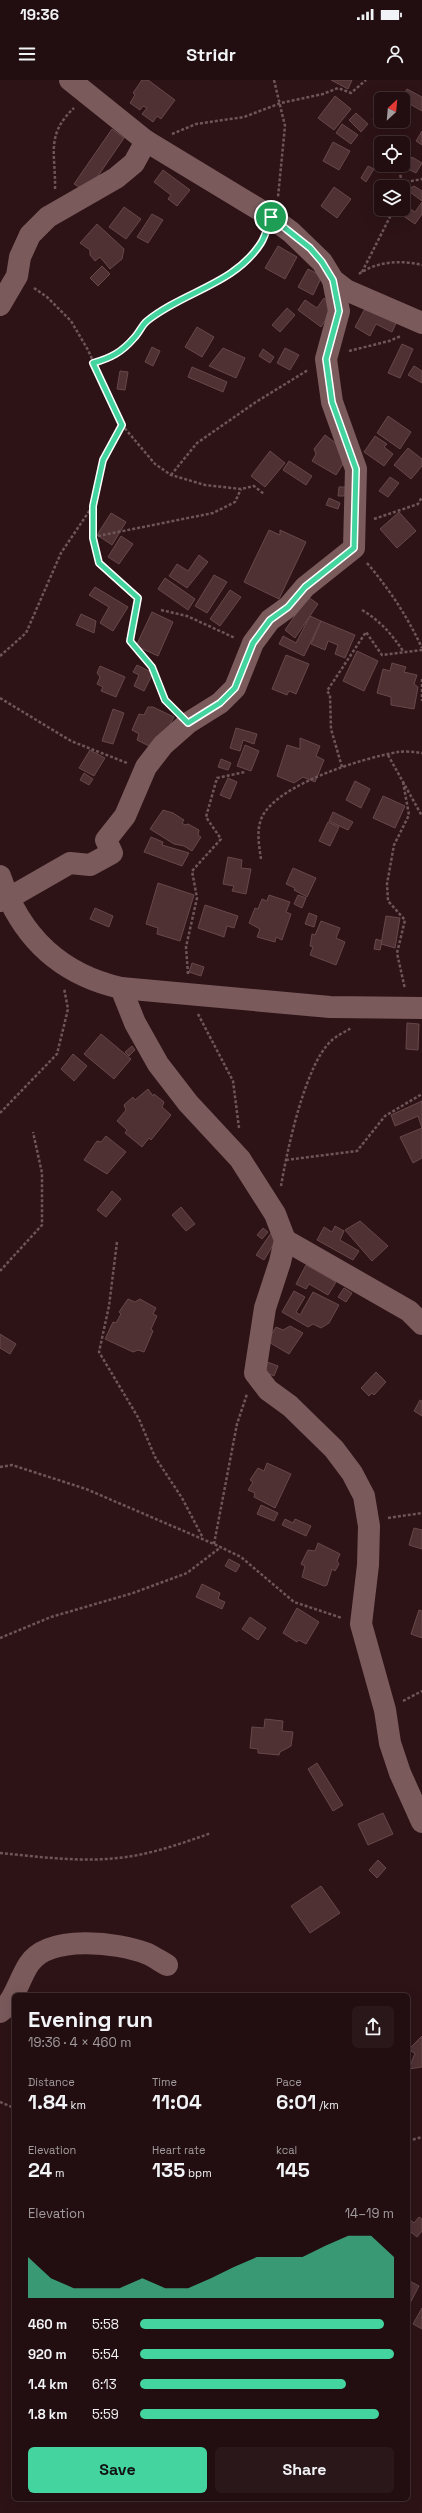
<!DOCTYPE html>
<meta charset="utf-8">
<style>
:root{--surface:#220e10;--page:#2a1719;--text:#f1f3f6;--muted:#a29c9f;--line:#3f2e30;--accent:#44d49f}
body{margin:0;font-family:"Space Grotesk",sans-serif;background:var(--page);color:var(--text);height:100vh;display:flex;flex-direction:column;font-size:15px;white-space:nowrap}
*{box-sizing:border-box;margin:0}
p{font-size:13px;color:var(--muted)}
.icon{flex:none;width:22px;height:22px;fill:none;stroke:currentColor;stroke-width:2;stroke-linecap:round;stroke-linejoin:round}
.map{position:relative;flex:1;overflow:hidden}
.side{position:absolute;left:12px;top:1913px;width:398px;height:508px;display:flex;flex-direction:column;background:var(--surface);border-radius:6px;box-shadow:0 4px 16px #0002,0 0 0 1px var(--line)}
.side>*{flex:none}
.needle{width:26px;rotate:26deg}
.fabs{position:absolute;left:374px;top:12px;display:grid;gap:8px}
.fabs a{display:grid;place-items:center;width:36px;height:36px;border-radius:6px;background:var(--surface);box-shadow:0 4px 16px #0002,0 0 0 1px var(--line);font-size:20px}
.pin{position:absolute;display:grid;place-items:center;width:34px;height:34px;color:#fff;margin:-17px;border:2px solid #fff;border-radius:50%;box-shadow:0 1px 4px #0007}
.round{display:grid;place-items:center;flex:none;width:42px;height:42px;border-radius:6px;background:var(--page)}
.head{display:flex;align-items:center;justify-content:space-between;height:68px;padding:0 16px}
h1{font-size:22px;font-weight:600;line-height:30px}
.metrics{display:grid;grid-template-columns:repeat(3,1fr);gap:6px;height:68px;padding:4px 16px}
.metrics div{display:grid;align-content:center}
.metrics b{font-size:20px;font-weight:600}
.metrics small{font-size:11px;font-weight:400}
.metrics p{font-size:11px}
.chart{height:112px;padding:8px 16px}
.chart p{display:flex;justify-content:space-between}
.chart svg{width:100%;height:72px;margin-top:4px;fill:var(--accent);opacity:.7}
.button{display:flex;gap:8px;margin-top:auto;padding:8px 16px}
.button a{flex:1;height:46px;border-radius:6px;background:var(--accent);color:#111;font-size:16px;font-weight:600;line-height:46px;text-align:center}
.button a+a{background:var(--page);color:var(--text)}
ul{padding:0 16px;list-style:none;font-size:13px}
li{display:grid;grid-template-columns:64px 48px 1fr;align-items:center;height:30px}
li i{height:10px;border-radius:5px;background:var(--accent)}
.status{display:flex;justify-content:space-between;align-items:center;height:28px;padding:0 20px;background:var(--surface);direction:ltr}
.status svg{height:11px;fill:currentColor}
header{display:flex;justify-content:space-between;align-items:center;height:52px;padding:0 16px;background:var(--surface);font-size:18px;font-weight:600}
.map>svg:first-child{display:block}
.building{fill:#4f3134;stroke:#67484a}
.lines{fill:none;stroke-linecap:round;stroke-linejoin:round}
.path{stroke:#6d5558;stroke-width:2.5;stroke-dasharray:3 2;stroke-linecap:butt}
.minor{stroke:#7b5a5c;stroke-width:22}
.route-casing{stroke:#fff;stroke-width:8}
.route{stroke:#44d49f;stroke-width:5}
</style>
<div class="status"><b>19:36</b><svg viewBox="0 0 49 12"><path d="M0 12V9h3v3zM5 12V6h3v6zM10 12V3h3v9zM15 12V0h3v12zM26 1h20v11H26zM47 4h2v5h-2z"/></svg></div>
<header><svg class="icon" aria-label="menu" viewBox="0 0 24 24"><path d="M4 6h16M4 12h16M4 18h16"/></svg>Stridr<svg class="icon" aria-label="person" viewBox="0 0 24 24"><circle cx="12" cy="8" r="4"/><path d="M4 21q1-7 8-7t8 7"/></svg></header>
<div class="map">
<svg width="422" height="2433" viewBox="0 0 422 2433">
<rect width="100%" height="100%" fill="#2d1316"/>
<g class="building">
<polygon points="142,0 148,0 175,20 161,39 157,36 153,42 142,34 147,28 143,26 140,30 130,23 135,15 133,13"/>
<polygon points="331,0 352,0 348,9"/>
<polygon points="407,9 422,17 422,31 401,19"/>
<polygon points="335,16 351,29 334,50 318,38"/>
<polygon points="381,26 381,41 394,41 390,49 373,40"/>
<polygon points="356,33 368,44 361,52 349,40"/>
<polygon points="342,44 358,55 351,64 336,53"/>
<polygon points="112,49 124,58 87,112 74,104"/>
<polygon points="422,51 422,65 416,61"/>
<polygon points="333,62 350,71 339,90 323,81"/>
<polygon points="412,77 422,83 416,93 406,88"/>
<polygon points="368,86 374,89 366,102 361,98"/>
<polygon points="163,90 190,110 177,126 168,119 171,115 154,102"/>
<polygon points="414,106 422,111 422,121 407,110"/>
<polygon points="334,107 351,119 337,138 321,126"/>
<polygon points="422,122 422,134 415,144 402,135 407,127 415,132"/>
<polygon points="124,127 141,139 126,159 109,147"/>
<polygon points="152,134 163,140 148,163 137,157"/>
<polygon points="97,144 124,169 122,179 110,189 100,177 95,181 90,175 90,170 80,163"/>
<polygon points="278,166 297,177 285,199 265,188"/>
<polygon points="102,186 110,194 98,206 90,198"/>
<polygon points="308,189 322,196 313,215 298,207"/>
<polygon points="324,218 332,230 321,247 298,230 305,220 317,228"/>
<polygon points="367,225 397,241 392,252 376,244 370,256 355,247"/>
<polygon points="287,228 295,235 280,252 272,245"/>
<polygon points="197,247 214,257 202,277 185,267"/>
<polygon points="402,264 413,269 400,298 388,293"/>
<polygon points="152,267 160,271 153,286 145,282"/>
<polygon points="223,268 245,278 236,298 209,286"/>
<polygon points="285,268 299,275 290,290 277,283"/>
<polygon points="263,269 274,277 270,283 259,276"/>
<polygon points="414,286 422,291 422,303 408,295"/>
<polygon points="192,287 227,302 223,312 188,297"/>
<polygon points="120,291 128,292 125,310 117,309"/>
<polygon points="388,336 411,352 400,369 377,353"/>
<polygon points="325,355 346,371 343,384 336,395 312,381 316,374 314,369"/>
<polygon points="375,356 387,364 384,367 393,374 384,386 364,372"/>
<polygon points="408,368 422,379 422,386 411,399 394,385"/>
<polygon points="270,371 285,383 265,407 251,396"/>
<polygon points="289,381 312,396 306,405 283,390"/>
<polygon points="390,397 399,403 388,417 379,411"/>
<polygon points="339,407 348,407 347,416 338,416"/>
<polygon points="329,418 340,423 338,429 326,425"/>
<polygon points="399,432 416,451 397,468 380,449"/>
<polygon points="111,433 126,442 112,465 97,455"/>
<polygon points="269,450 280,455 280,450 306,462 279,519 244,502"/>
<polygon points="121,456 133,464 119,484 108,477"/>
<polygon points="199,475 208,482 187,508 169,496 177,484 188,491"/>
<polygon points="214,495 227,502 207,533 195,526"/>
<polygon points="165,498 195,519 188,530 158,509"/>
<polygon points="95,507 128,527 113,551 100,543 109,527 89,515"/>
<polygon points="230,510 241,517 220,546 210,539"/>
<polygon points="308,517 318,524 295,558 285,550"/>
<polygon points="152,532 173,542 158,576 136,566"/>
<polygon points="81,534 96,541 94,553 76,545"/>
<polygon points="310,536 321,541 304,576 279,564 283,556 296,563"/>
<polygon points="321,541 355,555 345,578 335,574 338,565 328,561 325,570 311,564"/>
<polygon points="357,571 378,581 364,611 343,601"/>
<polygon points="286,575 309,584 296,614 289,611 287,615 272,609"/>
<polygon points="392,583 406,587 404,592 417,595 414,604 418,607 414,629 391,625 391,617 377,613 383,589 390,591"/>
<polygon points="137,585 153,593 144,611 134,606 139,595 133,592"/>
<polygon points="100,586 125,597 116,617 101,611 103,607 97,604 100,597 97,593"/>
<polygon points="148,627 153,627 174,637 162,660 153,668 137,660 139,654 132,650 139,634 144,635"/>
<polygon points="113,629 124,633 113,664 102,661"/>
<polygon points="236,648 257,654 254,664 243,660 240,671 230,668"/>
<polygon points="300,658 320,666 316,676 324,680 315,702 303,697 294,703 277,696 287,665 300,669"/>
<polygon points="245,665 259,671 251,691 237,686"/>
<polygon points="90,670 105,678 94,696 79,688"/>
<polygon points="221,679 231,683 228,690 218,687"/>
<polygon points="84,693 93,699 89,705 80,700"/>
<polygon points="228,698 237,702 230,719 220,715"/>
<polygon points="355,701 370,709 361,728 346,720"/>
<polygon points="383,716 405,726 395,748 373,738"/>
<polygon points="163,730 173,733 184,740 182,743 185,745 188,744 199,750 198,755 201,757 192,771 184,766 174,764 150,749"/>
<polygon points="333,732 353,742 348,750 329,741"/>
<polygon points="328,742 339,747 330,766 319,761"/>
<polygon points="151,757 163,762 162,765 189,773 182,786 144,772"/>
<polygon points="228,777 242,780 241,788 251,789 246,814 232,811 234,806 223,804"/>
<polygon points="293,788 316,798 307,817 294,810 295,808 286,804"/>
<polygon points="158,803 194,815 180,861 157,854 158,848 146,844"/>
<polygon points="269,815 290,822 286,832 291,834 282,860 276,857 275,862 257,857 260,849 249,843 255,828 258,829 262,819 267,821"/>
<polygon points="298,815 306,818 302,828 294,824"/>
<polygon points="205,825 238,836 234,848 227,846 224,857 198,848"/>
<polygon points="95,828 113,836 109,847 90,839"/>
<polygon points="309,833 317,836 314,847 305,844"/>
<polygon points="386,836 400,838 395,868 381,864"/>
<polygon points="321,841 340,848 336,858 345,862 336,885 310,875 313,867 310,866 312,854 315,855"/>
<polygon points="376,859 382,861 380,870 374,869"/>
<polygon points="192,883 204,887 201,896 189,892"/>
<polygon points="407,943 419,944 418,970 406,969"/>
<polygon points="101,954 131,979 114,999 84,974"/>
<polygon points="132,966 135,970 129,976 125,972"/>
<polygon points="73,974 87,986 74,1001 61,989"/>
<polygon points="148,1009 153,1016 154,1014 164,1022 162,1027 171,1035 151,1060 149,1058 142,1067 125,1053 127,1050 117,1041 126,1030 124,1025 133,1017 135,1020"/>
<polygon points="422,1021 422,1078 413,1083 400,1057 422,1048 418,1036 395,1046 391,1035"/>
<polygon points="106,1056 126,1072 107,1094 84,1080 97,1061 101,1062"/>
<polygon points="112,1111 121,1119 106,1137 97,1130"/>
<polygon points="181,1127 195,1144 186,1151 172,1135"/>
<polygon points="360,1141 388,1166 372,1181 345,1150"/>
<polygon points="335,1146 344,1151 340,1160 359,1171 353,1180 317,1160 324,1147 332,1152"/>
<polygon points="263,1148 268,1152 262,1159 257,1155"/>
<polygon points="271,1153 278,1157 264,1180 256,1175"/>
<polygon points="306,1185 336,1202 328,1215 309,1204 306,1209 296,1204"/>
<polygon points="344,1208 352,1213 346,1222 338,1217"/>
<polygon points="294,1211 305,1217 296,1232 300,1235 313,1212 339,1225 329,1243 321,1248 313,1244 308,1247 282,1232"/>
<polygon points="128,1219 135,1222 140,1219 156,1228 153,1234 157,1236 151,1249 153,1251 144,1272 138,1270 133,1272 105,1259 113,1242 116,1243 121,1234 119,1232"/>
<polygon points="290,1246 303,1253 289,1274 267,1261 276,1247 283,1250"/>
<polygon points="0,1254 16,1264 10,1274 0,1268"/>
<polygon points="262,1280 278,1286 274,1296 258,1289"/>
<polygon points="376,1292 386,1302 374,1315 372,1313 369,1316 361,1308"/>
<polygon points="420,1320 422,1321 422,1336 414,1331"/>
<polygon points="267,1383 291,1394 275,1428 254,1417 255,1413 248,1410 253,1402 250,1400 258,1388 264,1391"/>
<polygon points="261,1425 278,1433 274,1441 257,1434"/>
<polygon points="285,1439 293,1443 295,1439 311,1446 306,1456 282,1445"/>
<polygon points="414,1448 422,1450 422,1469 409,1465"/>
<polygon points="318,1463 340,1474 337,1481 339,1484 335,1491 332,1489 327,1505 324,1506 302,1497 305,1486 301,1484 308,1470 315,1471"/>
<polygon points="229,1479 240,1485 236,1492 225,1486"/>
<polygon points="202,1504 220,1513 218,1519 225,1522 222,1529 196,1517"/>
<polygon points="297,1528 319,1542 306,1564 299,1560 297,1562 283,1553"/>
<polygon points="419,1530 422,1531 422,1558 411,1554"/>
<polygon points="250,1537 266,1548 258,1560 242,1549"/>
<polygon points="265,1639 283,1641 282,1651 293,1652 291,1666 280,1672 279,1675 258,1673 258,1669 250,1668 252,1647 264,1648"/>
<polygon points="317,1683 343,1725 333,1731 308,1689"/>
<polygon points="383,1733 393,1754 368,1765 358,1744"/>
<polygon points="378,1780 386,1788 377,1798 369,1790"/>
<polygon points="321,1806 340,1833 310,1853 291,1826"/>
<polygon points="422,1956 422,1987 409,1989 415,1973 408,1970"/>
<polygon points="419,2137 422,2139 422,2151 417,2157 408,2150 408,2138 414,2143"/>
<polygon points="408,2200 419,2206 408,2227"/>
<polygon points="422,2228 422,2249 413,2244"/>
</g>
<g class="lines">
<g class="path">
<polyline points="274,0 285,46 278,117"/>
<polyline points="172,54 196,44 244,37 281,23 323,14 338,8 351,13 366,0"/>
<polyline points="399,85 402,107"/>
<polyline points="401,103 422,99"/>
<path d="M55,109c1,-34 -10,-54 19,-81"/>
<polyline points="362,192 394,129"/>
<path d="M359,194c18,-13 43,-14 63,-9"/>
<polyline points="34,208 47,217 71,241 88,270 122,345 155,384 171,395 205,405 241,409 254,406 264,414"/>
<polyline points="349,271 389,261 401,256"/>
<path d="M93,283c18,-5 29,-11 41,-25 5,-5 8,-13 13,-17 35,-28 101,-40 117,-85"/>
<polyline points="122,345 103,380 93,426 93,457 99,483 138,518 131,561 152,587 165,620 174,629"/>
<polyline points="171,395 197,363 256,322 308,290"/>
<polyline points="374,439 418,424 422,417"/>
<polyline points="93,457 213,433 235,422 241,409"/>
<path d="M367,483c23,27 40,53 55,85"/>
<polyline points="161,530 187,536 235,558"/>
<path d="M362,530c18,11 29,23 41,41"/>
<polyline points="0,576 26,553 61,473 92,427"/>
<polyline points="422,599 422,621"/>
<polyline points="0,618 71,661 127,683"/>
<polyline points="388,675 422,736"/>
<polyline points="342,687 331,649 330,615 327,611 366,552 382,575 422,570"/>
<polyline points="403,702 409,735 394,765 387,804 388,821 405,840 397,873 405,909"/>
<path d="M261,779c-2,-14 -5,-29 1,-42 16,-33 101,-59 136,-65 7,-1 16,0 24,1"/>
<polyline points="188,894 186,867 197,818 192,791 221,759 206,737 217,698 245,692"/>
<polyline points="198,934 233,1001 239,1048"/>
<polyline points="0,1033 57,974 68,929 64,908"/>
<polyline points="286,1080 357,1071 385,1036 422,1014"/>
<path d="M281,1106c6,-35 24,-121 50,-145 5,-5 14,-9 20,-13"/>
<polyline points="117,1162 109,1226 99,1272 139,1339 155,1377 182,1418 203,1458"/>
<polyline points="0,1191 42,1145 42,1093 33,1052"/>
<polyline points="0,1387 12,1385 86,1409 214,1464 241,1477 294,1522 342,1538"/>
<polyline points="388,1438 422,1433"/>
<polyline points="214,1464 237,1344 247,1314"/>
<polyline points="0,1558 51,1537 133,1513 187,1493 221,1467"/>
<polyline points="403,1621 422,1611"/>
<path d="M0,1773c41,4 85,10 126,4 29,-4 57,-14 85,-24"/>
<polyline points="0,2022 14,2028"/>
<polyline points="408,2061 422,2057"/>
</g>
<g class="minor">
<polyline points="70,0 146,61 265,133 291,152 322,182 333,200 346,210 422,243"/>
<polyline points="0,225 17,196 20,177 30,155 48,137 116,98 134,83 146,61"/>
<path d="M0,796c20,60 59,98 121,112l209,19 92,1"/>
<polyline points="0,821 9,818 70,783 90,785 112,773 106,760 125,736 146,687 163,665 188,643 220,623 235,608 253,563 270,540 288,527 305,507 354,468 356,389 332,322 326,279 339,231 333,200"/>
<polyline points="121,908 135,943 158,984 188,1023 240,1079 275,1134 285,1160 280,1182 265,1228 255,1293 268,1310 290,1326 334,1369 352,1393 364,1416 369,1446 368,1485 361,1544 385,1630 390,1663 400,1693 422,1742"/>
<polyline points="285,1160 409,1231 422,1244"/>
<path d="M0,1932c14,-10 19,-33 29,-48 20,-30 89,-22 119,-10 6,3 12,7 19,11"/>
</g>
</g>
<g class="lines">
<g class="route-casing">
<path id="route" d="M271,137l39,31 12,14 11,18 6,31 -13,48 6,43 24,67 -2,79 -49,39 -17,20 -18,13 -17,23 -18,45 -15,15 -32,20 -23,-23 -13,-33 -22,-26 8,-43 -39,-35 -6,-25v-32l10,-46 19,-35 -29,-62c18,-5 29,-11 41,-25 5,-5 8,-13 13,-17 37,-30 87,-36 114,-78 5,-8 7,-18 10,-26z"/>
</g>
<use href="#route" class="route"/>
</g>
</svg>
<div class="fabs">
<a><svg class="needle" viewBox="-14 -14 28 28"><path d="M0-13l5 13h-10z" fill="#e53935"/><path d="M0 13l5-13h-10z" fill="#a29c9f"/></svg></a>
<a><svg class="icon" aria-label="locate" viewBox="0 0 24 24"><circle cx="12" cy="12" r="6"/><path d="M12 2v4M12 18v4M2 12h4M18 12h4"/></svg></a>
<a><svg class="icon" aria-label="layers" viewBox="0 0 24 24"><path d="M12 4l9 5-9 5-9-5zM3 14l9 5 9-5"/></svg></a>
</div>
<div class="pin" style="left:271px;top:137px;background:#1e9e55"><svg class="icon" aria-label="arrive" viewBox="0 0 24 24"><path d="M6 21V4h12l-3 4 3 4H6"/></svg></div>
<section class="side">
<div class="head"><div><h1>Evening run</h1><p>19:36 · 4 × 460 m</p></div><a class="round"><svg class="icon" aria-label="share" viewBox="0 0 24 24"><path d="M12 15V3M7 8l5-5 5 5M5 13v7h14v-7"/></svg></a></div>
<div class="metrics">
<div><p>Distance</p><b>1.84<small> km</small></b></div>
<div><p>Time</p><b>11:04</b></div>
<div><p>Pace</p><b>6:01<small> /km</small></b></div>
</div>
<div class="metrics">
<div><p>Elevation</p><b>24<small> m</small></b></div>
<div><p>Heart rate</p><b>135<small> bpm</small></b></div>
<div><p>kcal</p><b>145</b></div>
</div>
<div class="chart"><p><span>Elevation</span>14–19 m</p>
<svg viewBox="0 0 160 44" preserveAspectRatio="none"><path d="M0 44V19L10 32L20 38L30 38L40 38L50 32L60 38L70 38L80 32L90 25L100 19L110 19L120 19L130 12L140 6L150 6L160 19V44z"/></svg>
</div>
<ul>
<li><b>460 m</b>5:58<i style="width:96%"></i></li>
<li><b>920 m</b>5:54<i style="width:100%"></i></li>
<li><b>1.4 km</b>6:13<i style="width:81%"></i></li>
<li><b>1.8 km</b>5:59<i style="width:94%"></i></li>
</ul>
<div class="button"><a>Save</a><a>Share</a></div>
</section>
</div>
